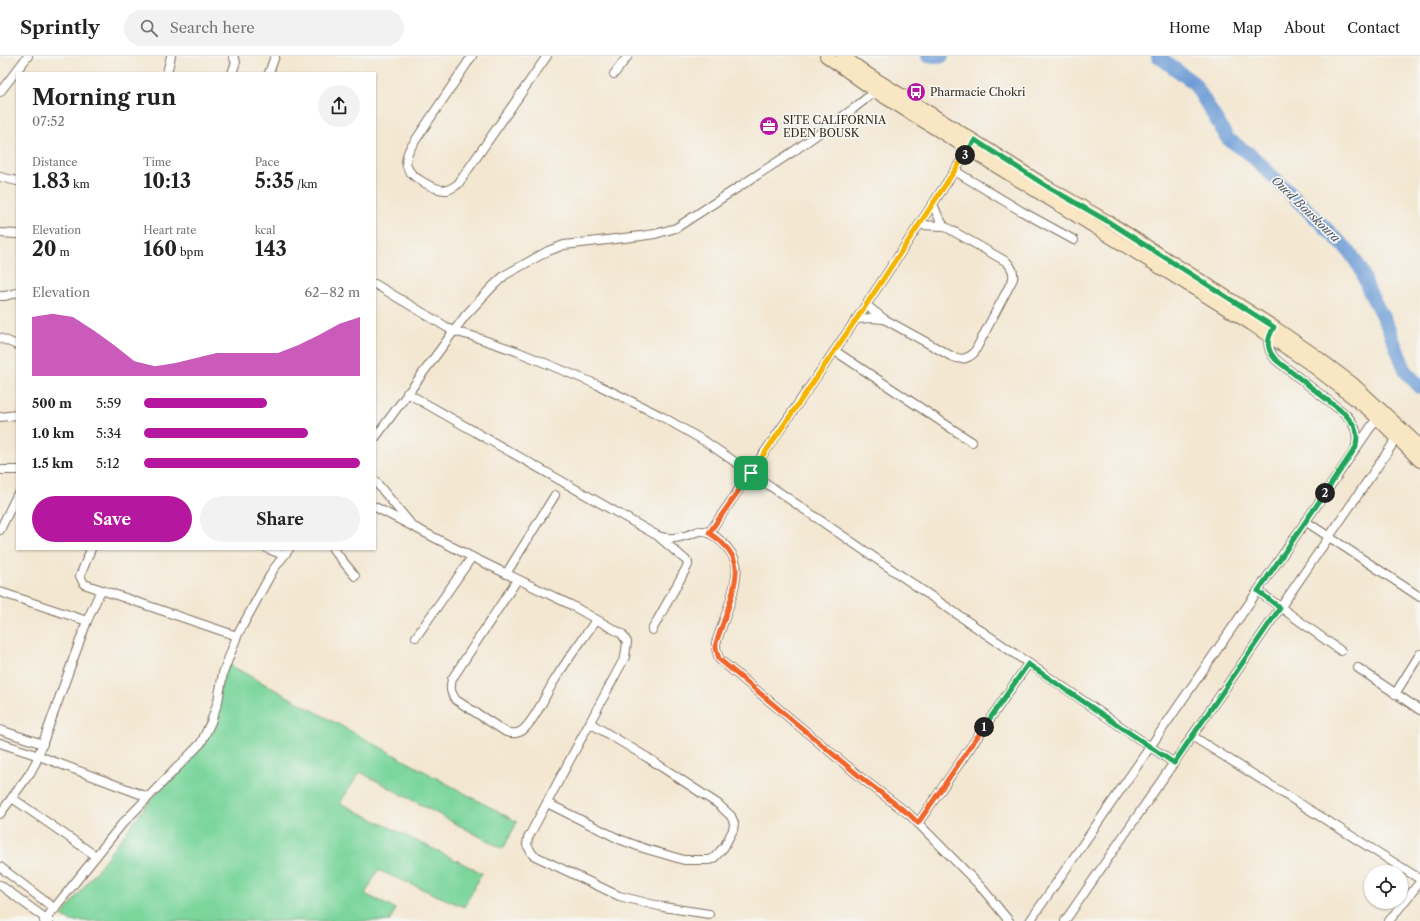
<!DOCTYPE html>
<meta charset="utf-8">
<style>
:root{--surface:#fff;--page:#f2f2f2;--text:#222;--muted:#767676;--line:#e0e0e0;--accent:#b5179e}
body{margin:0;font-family:"Libre Caslon Text",serif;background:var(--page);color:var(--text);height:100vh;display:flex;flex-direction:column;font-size:15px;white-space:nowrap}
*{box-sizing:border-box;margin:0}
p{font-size:13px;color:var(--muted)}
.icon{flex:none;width:22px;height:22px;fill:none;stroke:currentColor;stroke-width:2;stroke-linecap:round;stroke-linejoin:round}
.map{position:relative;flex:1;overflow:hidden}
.drawer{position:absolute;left:16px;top:16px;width:360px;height:478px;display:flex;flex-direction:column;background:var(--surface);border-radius:0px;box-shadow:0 1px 3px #0004}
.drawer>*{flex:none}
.tools{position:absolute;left:1364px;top:809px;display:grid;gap:8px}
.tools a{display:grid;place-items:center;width:44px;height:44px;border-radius:50%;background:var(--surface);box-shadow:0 1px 3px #0004;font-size:20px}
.pin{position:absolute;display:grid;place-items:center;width:34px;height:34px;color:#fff;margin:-17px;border-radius:8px;box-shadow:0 2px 6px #0006}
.km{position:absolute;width:20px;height:20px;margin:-10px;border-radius:50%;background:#222;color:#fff;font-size:11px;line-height:20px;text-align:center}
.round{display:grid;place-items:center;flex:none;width:42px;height:42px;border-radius:21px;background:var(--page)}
.headline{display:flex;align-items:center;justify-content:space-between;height:68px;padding:0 16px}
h1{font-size:22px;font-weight:700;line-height:30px}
.figures{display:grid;grid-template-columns:repeat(3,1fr);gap:6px;height:68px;padding:4px 16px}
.figures div{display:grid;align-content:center}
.figures b{font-size:20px;font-weight:700}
.figures small{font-size:11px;font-weight:400}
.figures p{font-size:11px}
.chart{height:112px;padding:8px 16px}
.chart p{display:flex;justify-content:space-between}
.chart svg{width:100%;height:72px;margin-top:4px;fill:var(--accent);opacity:.7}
.action{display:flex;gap:8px;margin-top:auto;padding:8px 16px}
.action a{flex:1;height:46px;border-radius:24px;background:var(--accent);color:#fff;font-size:16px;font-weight:700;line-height:46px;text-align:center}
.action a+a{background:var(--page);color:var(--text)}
ul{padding:0 16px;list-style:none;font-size:13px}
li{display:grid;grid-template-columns:64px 48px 1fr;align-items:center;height:30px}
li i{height:10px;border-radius:5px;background:var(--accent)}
header{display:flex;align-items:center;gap:24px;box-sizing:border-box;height:56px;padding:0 20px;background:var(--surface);border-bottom:1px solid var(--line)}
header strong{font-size:19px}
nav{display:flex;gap:22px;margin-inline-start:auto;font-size:14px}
.search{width:280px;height:36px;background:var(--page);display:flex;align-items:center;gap:10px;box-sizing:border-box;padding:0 14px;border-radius:22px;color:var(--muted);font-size:15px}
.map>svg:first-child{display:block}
.green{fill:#7cd69c;stroke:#5c805d}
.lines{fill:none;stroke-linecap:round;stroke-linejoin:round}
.river{stroke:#6d9cd5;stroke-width:14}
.street-casing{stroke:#7b6c5d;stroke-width:10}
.secondary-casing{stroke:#7b6c5d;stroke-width:14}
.street{stroke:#fff;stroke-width:8}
.secondary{stroke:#f9e7c3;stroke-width:12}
.split-1-casing{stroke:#fff;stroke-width:8}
.split-2-casing{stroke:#fff;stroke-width:8}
.split-3-casing{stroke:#fff;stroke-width:8}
.split-4-casing{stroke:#fff;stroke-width:8}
.split-1{stroke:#f0652b;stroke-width:5}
.split-2{stroke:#22a559;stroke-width:5}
.split-3{stroke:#22a559;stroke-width:5}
.split-4{stroke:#f5b400;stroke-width:5}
.labels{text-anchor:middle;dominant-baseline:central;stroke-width:3.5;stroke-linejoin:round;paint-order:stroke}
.poi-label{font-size:11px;fill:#3b2a1e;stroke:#f6f6f2;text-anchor:start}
.water-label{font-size:12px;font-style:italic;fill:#4f5867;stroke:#f6f6f2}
</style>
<header>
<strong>Sprintly</strong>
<div class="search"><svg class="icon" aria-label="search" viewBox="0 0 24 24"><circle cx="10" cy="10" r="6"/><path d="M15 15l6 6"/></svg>Search here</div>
<nav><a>Home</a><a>Map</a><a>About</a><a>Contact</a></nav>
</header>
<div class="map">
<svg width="1420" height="865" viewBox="0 0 1420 865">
<rect width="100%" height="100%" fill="#f6f6f2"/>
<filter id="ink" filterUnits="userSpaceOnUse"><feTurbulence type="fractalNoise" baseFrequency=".025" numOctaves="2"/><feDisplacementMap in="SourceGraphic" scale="8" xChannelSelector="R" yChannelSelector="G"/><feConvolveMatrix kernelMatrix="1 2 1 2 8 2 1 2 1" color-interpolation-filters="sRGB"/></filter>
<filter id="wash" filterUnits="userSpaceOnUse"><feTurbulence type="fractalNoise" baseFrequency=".012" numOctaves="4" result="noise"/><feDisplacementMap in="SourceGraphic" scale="16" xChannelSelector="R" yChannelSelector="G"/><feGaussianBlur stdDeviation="0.9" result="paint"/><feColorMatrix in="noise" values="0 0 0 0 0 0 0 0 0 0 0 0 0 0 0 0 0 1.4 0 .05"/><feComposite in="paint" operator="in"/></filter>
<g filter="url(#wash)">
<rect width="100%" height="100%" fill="#f3e7d2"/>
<polygon class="green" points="228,608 517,766 503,793 360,716 340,747 482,817 464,851 378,814 365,838 395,853 390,865 70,865 62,860 152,742 199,694"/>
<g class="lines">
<g class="river">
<polyline points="928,0 935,1 942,0"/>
<polyline points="1158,0 1194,27 1228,83 1251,99 1348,194 1361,213 1368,233 1388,271 1406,316 1420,331"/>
</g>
</g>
</g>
<g filter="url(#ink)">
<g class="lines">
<g class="street-casing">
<g id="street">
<path d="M472,0l-63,94c-2,5 -4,11 -2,16 2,11 29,25 40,24 4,-1 8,-4 11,-6l89,-128"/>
<polyline points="167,17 171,0"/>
<polyline points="232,17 236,6 233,0"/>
<polyline points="269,17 275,0"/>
<polyline points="614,18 628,0"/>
<polyline points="0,36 28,0"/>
<polyline points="955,115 1021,155 1074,184"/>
<polyline points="0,121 17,125"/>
<polyline points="933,148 938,160 944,170"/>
<polyline points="0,177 17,178"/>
<polyline points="375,228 453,275 472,280 516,295 598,329 661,360 706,386 1174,707"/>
<polyline points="0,240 5,240 16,237"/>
<path d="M866,249l18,14 67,37c9,4 15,4 23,-3l39,-74c1,-7 -1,-11 -6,-17l-63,-36 -25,-1"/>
<polyline points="857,263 870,262 884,263"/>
<path d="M1270,278c-4,10 -1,18 6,26l68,53c10,9 15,20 12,33"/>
<polyline points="0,282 17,289"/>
<polyline points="835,295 972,386"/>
<path d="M407,337l251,143c12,4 21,2 33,-2 3,-1 8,-4 11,-3 8,0 15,7 21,12 5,5 11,13 13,21 4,17 -14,61 -20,79v5l3,11 145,121 46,35 71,72 28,34"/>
<polyline points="0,361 17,359"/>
<polyline points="375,382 465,260 493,230 505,219 548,195 564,189 641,180 655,178 676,172 794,95 853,53 878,33"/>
<polyline points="0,414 17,414"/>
<polyline points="375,425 410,467"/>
<polyline points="375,451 472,501 571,549 622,578 627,586 625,601 528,782 527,789 533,799 619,840 663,851 709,858"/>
<polyline points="1305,465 1420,541"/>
<polyline points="0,474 17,439"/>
<polyline points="709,477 866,249 971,90"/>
<polyline points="91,493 80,520 84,528 237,580"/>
<polyline points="268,493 284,499"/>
<polyline points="333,493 355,520"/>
<polyline points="506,518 555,439"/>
<path d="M517,524l-65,99c-2,9 -2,13 4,21l50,32c7,2 14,2 19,-4 13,-13 21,-35 31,-50 12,-20 27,-39 40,-58"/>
<polyline points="1258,535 1341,595"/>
<polyline points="0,536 87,565"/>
<polyline points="652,574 688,509 688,506 660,482"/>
<polyline points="416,581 472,501"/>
<polyline points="1358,612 1420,654"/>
<polyline points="1395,638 1420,598"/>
<polyline points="0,674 43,688"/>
<polyline points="1192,680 1420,823"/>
<polyline points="0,687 39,700 148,741"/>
<polyline points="12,742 96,800"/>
<polyline points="547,747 619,783 643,792 684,804 708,804 713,803 724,791 733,774 734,767 731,760 718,748 648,702 590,667"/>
<polyline points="0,758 30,717 36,706 87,565 101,534"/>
<polyline points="918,767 1028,608"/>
<polyline points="0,811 55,853"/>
<polyline points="0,829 49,865"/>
<polyline points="44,865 122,768 201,687 211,666 218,645 223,617 237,580 273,514 289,493"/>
<polyline points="1030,865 1377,362"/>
<polyline points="1065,865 1397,382"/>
<polyline points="1389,865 1420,826"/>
</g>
</g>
<g class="secondary-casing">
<g id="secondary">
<polyline points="826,0 876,36 1251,268 1310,308 1370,355 1420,405"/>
<polyline points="843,0 868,18 1048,131 1109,166 1274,271 1312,297 1352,327 1420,390"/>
</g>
</g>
<use href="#street" class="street"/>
<use href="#secondary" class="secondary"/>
</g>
</g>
<g class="lines" filter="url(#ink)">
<g class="split-1-casing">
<path id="split-1" d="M751,417l-42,60c11,7 22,16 26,29 6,17 -13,63 -19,81v5l3,11 145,121 46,35 8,8 66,-96"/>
</g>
<g class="split-2-casing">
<polyline id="split-2" points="984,671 1028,608 1174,707 1280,552 1258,535 1325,437"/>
</g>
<g class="split-3-casing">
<path id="split-3" d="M965,99l10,-15 73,47 61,35 165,105c-7,12 -9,21 2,33l68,53 10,12 3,11 -1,11 -31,46"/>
</g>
<g class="split-4-casing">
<polyline id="split-4" points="751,417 866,249 965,99"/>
</g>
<use href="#split-1" class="split-1"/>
<use href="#split-2" class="split-2"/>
<use href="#split-3" class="split-3"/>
<use href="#split-4" class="split-4"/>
</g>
<defs>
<g id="bus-disc" transform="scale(1)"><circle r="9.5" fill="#b5179e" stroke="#f6f6f2"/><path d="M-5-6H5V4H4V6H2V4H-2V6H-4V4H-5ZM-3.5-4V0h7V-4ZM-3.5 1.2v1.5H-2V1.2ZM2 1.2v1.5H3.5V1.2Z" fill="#fff"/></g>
<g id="office-disc" transform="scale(1)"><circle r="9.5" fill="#b5179e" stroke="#f6f6f2"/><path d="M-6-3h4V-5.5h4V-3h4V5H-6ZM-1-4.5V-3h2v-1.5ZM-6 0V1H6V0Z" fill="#fff"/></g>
</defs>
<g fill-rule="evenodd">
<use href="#bus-disc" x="916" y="36"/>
<use href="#office-disc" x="769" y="70"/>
</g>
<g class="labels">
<g class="poi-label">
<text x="930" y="36">Pharmacie Chokri</text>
<text x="783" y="64">SITE CALIFORNIA<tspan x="783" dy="13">EDEN BOUSK</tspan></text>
</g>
<g class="water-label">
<text transform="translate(1306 153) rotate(44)">Oued Bouskoura</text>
</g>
</g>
</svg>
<div class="tools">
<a><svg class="icon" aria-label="locate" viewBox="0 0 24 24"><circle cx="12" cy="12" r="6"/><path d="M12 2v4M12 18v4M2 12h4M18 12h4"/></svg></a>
</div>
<div class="pin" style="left:751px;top:417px;background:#1e9e55"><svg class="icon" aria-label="arrive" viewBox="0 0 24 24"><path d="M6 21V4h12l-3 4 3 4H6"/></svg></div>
<b class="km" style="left:984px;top:671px">1</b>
<b class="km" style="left:1325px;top:437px">2</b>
<b class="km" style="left:965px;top:99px">3</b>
<section class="drawer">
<div class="headline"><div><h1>Morning run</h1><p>07:52</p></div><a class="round"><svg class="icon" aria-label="share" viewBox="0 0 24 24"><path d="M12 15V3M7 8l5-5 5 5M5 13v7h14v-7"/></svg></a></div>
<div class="figures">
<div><p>Distance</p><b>1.83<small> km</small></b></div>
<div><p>Time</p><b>10:13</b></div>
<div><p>Pace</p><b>5:35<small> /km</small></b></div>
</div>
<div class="figures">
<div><p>Elevation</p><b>20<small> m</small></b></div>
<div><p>Heart rate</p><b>160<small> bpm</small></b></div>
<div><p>kcal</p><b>143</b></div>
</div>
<div class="chart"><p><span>Elevation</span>62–82 m</p>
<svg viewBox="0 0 160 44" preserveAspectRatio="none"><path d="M0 44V8L10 6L20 8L30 16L40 25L50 35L60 38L70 36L80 33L90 30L100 30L110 30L120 30L130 25L140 19L150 12L160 8V44z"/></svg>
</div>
<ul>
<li><b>500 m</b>5:59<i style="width:57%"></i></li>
<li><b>1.0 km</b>5:34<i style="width:76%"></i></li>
<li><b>1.5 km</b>5:12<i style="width:100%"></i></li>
</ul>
<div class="action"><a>Save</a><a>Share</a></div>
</section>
</div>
